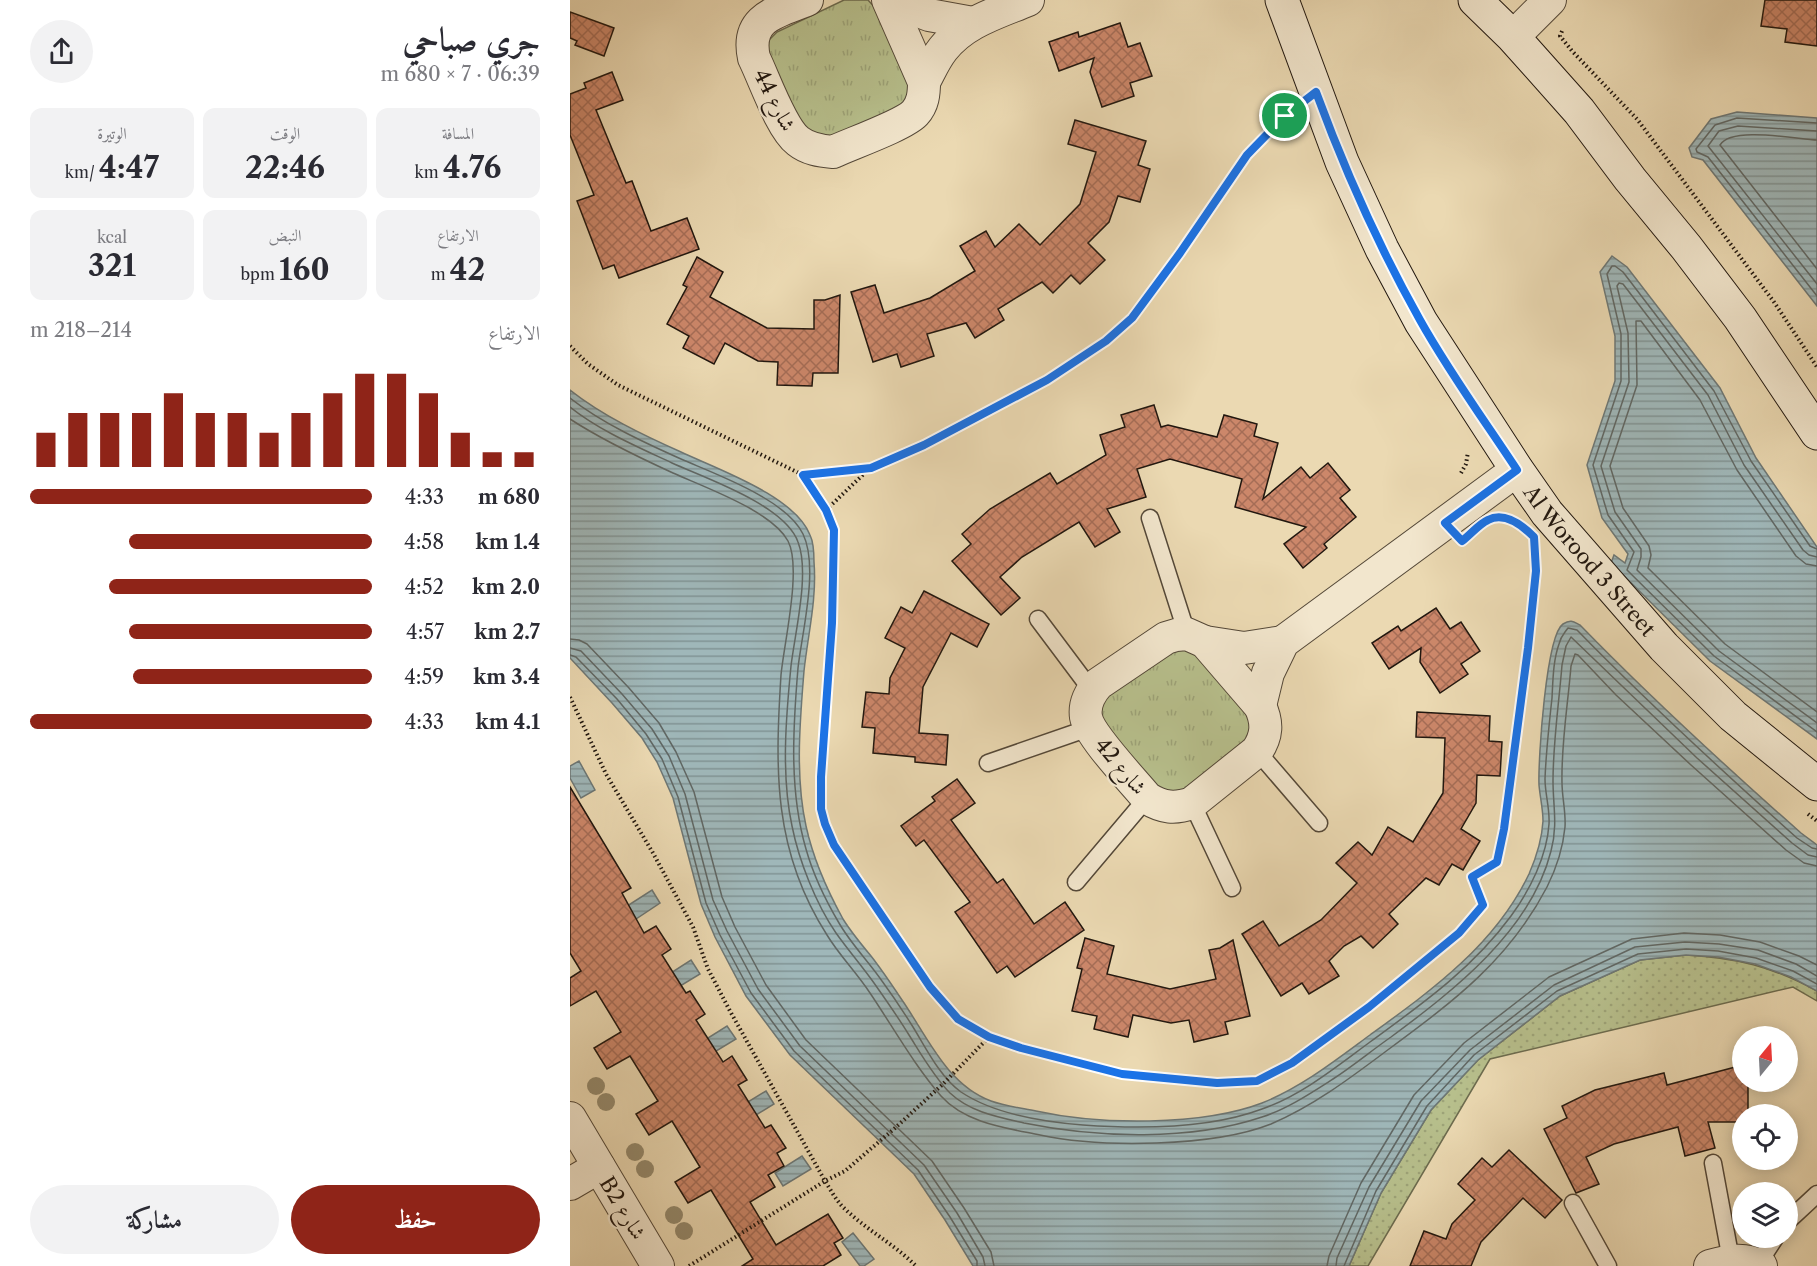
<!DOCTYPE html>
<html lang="ar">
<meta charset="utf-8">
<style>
:root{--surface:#fff;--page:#f2f2f3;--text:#2b2b33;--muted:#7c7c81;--accent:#8f2418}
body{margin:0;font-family:"Libre Caslon Text",Amiri,serif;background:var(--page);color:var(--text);direction:rtl;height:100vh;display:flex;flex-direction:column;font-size:22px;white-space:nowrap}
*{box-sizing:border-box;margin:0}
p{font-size:20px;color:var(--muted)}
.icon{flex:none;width:33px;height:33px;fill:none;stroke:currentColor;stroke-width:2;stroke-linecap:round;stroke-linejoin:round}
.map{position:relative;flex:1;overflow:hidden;direction:ltr}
.drawer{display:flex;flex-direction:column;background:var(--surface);width:570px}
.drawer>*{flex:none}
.needle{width:39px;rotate:18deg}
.buttons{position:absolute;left:1162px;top:1026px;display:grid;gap:12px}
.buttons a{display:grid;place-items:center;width:66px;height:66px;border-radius:50%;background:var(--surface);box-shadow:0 3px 15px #0003;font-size:30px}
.pin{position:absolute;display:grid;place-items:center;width:51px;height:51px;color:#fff;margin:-26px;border:3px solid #fff;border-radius:50%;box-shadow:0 2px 6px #0007}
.round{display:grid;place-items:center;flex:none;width:63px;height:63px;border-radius:32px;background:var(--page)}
.summary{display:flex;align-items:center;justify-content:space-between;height:102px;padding:0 30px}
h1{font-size:33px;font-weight:700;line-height:45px}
.metrics{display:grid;grid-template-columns:repeat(3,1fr);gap:9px;height:102px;padding:6px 30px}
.metrics div{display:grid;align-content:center;border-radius:12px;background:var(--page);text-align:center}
.metrics b{font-size:30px;font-weight:700}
.metrics small{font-size:16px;font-weight:400}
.metrics p{font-size:16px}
.chart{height:168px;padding:12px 30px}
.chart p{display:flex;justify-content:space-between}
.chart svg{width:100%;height:108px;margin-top:6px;stroke:var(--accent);stroke-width:6}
.button{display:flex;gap:12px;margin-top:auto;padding:12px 30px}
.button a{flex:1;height:69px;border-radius:36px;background:var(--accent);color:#fff;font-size:24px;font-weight:700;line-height:69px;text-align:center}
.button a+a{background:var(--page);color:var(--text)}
ul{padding:0 30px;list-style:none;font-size:20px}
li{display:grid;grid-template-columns:96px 72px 1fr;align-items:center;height:45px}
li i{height:15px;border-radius:8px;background:var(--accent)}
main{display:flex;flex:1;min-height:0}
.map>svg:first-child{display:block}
.park{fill:url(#park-tufts);stroke:#6c6b4e;stroke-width:1.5}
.garden{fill:url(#garden-dots);stroke:#6c6b4e;stroke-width:1.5}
.water{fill:url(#water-rules);stroke:#6d7775;stroke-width:1.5}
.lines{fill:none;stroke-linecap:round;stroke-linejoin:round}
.shore{stroke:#606764;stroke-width:1.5}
.building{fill:url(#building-cross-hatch);stroke:#21170f;stroke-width:1.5}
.lane-casing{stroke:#544838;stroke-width:19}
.street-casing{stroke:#544838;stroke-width:34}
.secondary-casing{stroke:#21170f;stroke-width:35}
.path{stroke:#21170f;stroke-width:4;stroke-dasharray:1.5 3;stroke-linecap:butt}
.lane{stroke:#f2e6cd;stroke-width:16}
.street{stroke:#f2e6cd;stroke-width:32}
.secondary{stroke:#f2e6cd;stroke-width:33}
.tree{fill:#958a6d}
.route-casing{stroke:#fff;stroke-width:12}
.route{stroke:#1a73e8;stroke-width:8}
.labels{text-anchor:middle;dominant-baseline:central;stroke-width:4.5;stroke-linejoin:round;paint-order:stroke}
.street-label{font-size:21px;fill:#21170f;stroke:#f2e6cd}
</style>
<main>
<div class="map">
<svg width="1247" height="1266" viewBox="0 0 1247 1266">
<defs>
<pattern id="park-tufts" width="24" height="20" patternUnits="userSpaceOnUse" patternTransform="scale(1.5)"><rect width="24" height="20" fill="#b7bf8c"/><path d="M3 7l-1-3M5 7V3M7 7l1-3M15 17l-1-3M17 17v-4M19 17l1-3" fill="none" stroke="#9da378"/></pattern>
<pattern id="garden-dots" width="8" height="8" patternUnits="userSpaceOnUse" patternTransform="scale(1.5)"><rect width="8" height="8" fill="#b7bf8c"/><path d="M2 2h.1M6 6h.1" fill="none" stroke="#9da378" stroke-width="1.8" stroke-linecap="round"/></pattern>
<pattern id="water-rules" width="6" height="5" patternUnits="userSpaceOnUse" patternTransform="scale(1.5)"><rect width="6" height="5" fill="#9fb7b9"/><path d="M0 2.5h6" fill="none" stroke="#819495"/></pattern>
<pattern id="building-cross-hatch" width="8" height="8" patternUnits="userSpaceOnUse" patternTransform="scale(1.5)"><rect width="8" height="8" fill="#cc876a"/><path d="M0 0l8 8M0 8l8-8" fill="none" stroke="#a56d56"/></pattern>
</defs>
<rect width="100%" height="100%" fill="#ebd9b2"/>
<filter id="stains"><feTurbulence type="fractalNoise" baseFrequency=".00333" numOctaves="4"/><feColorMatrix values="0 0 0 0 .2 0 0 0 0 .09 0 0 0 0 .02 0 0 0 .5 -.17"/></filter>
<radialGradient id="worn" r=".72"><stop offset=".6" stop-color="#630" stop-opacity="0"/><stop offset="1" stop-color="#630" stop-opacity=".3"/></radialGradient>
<g class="park">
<polygon points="274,0 298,0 308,11 339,77 338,100 330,109 258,143 237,140 196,50 199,40 207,32"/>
<path d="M622,646l58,71 1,20 -70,55 -20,1 -59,-71c-3,-13 -1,-19 9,-29l59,-44z"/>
</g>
<path class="garden" d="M1116,955c51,3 85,11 131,36v10l-24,-14 -303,72 -122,207h-19l32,-73 50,-83 47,-50 82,-64 80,-36z"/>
<g class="water">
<polygon points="1167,112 1247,118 1247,306 1133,160 1122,157 1119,148 1141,119"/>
<polygon points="1042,256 1057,267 1150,388 1186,458 1247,547 1247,739 1140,661 1041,563 1044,555 1055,563 1058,554 1032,518 1017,465 1045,381 1045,336 1030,272"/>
<path d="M0,390c33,26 73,45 111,62 36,17 114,44 129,83 4,8 4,18 4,27 3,37 -6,72 -10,109 -4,50 -9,105 2,155 7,32 21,64 37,93 8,13 18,25 28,37 11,14 21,29 31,44 25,36 45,85 89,101 14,5 30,7 45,10 63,14 166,15 226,-8 40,-16 74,-43 108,-68 62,-45 125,-90 159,-161 7,-16 13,-35 14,-53 0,-12 -3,-24 -4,-36 -1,-24 7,-150 24,-161 8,-5 11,-2 17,1 71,73 145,141 221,208l16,12v146l-26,-14 -36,-13 -37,-7 -32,-2 -46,5 -80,36 -82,64 -47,50 -50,83 -32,73h-376l-28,-46 -31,-46 -124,-119 -44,-59 -31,-59 -14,-33 -28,-106 -16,-36 -15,-24 -30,-35 -42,-45z"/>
<polygon points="9,761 25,790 11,798 0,778 0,766"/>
<polygon points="82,890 90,903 63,921 54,908"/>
<polygon points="121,960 130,974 102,991 93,978"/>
<polygon points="157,1026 166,1039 138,1056 130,1043"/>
<polygon points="196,1091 204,1104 176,1121 168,1108"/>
<polygon points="232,1156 241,1169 213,1186 205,1173"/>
<polygon points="283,1233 304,1259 294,1266 290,1266 272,1242"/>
</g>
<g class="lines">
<g class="shore">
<polyline points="1247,123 1167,118 1145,125 1126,149 1127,152 1138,157 1247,296"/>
<polyline points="1247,131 1168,126 1149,131 1138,146 1247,284"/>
<path d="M1247,140c-21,-1 -86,-14 -97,5l97,124"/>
<path d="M0,398c32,25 73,44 111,61 34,15 105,40 122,75 16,33 -1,98 -5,134 -5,60 -9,123 8,181 7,25 20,52 33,74 12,21 30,39 43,58 11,15 21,30 31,46 13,21 27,50 48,65 33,22 83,30 122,33 56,4 126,4 179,-16 40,-14 74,-42 108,-67 52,-38 103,-74 141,-126 19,-26 36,-60 38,-92 1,-15 -4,-30 -4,-45 1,-27 4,-54 7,-81 1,-18 1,-37 7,-54 2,-8 4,-9 9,-16l9,2c70,72 144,140 220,208l15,10 5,1"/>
<path d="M0,407c30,24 68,40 102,56 33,15 113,42 126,79 12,31 -3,90 -7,124 -5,51 -10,109 1,160 7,35 24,78 44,107 12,17 26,33 38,50 12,17 24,34 35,52 12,19 25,42 41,58 20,19 48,24 74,30 73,15 167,18 238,-6 25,-8 49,-24 71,-38 20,-13 38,-28 58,-42 62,-46 140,-106 160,-186 7,-26 2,-45 2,-70 0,-39 6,-78 9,-116l4,-19 5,-9 126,121 95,85 16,12 9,2"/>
<path d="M0,419c32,21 68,38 103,54 31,14 99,38 115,68 14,27 -4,102 -7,134 -6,95 -8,176 46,260 12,20 30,38 43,58 23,34 44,72 71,103 24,27 65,32 99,39 61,13 173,12 231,-11 42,-18 78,-45 114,-72 66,-49 123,-90 162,-165 9,-18 16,-39 18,-60 1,-15 -3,-30 -3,-44 -1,-39 6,-79 9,-117l4,-12 3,1 38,40 75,70 95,85 18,13 13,3"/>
<polyline points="1247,549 1240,546 1181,461 1144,391 1053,272 1045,266 1042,266 1037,274 1051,334 1051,381 1023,465 1038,515 1064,552 1057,570 1144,656 1247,732"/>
<polyline points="1247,557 1239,555 1233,550 1174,465 1138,395 1053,284 1049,283 1047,286 1058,333 1059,382 1031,466 1045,512 1071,549 1071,557 1067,570 1149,651 1247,723"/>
<polyline points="1247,566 1236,564 1226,556 1167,470 1130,400 1071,321 1066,321 1067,385 1040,466 1053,508 1079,546 1081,555 1078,568 1155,644 1247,712"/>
<polyline points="0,639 9,640 17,644 59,688 89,723 106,752 124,792 152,897 165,927 196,985 236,1040 362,1161 394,1208 421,1252 424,1266"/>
<polyline points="0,648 11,651 52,694 82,729 99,756 115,794 143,900 157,931 188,989 230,1046 354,1165 387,1213 413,1257 415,1266"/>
<polyline points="0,655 6,657 47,699 76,734 92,759 108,797 136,903 150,935 181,993 224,1051 348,1170 380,1217 407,1261 407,1266"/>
<polyline points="757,1266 759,1256 791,1183 844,1095 894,1043 979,977 1062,939 1114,933 1150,935 1190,942 1229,956 1247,965"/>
<polyline points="766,1266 767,1258 799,1187 851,1101 900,1050 984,985 1065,947 1115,942 1149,944 1188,950 1226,964 1247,976"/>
<polyline points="774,1266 806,1191 857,1106 904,1055 987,991 1068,954 1116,949 1148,951 1186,958 1223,971 1247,984"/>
</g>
</g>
<g class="building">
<polygon points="1195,0 1247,0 1247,46 1215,42 1217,29 1191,26"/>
<polygon points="0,12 44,28 34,56 5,45 7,41 0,38"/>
<polygon points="550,23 558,47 570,43 582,76 560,83 564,96 532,107 520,72 524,58 489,71 479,42 508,32 509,37"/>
<polygon points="42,72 53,100 26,110 56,183 62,181 81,231 117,218 129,249 49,278 44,265 33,269 7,201 24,195 0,135 0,94 16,88 14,83"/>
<polygon points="505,120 576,141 568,165 580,169 570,202 548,196 539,222 518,243 535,260 510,284 501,275 483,293 472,282 428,309 434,320 405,338 396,323 357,334 364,356 331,367 327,354 303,362 281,292 305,285 314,313 360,298 405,271 390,246 416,231 425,247 449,224 470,245 510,204 526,152 498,144"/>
<polygon points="127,257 153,272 140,297 197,328 244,329 244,300 255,300 270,295 268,373 243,373 242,386 207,385 208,362 188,361 155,343 144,364 113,348 119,336 97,324 117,287 113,285"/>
<polygon points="584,405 591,427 598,425 647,437 654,415 687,424 684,436 708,443 693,499 731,467 740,478 758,463 780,490 770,498 786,517 754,544 757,548 733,568 714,544 736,527 665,507 672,479 600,459 567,469 576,497 537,509 550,532 525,547 509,522 452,557 430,577 450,598 431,615 382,561 401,544 392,534 420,509 480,473 487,484 536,455 530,435 555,427 551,415"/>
<polygon points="354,591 419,624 407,647 381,633 353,687 349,733 378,735 376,765 345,762 345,757 303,753 305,728 292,727 296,692 319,694 320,678 335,648 315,638 331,607 342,613"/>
<polygon points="866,608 880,629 891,622 910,651 891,664 898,674 870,693 850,662 851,648 819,669 802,643 828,626 831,631"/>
<polygon points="847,712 920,716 919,741 932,742 930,776 907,775 906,803 891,829 910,841 893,870 882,864 869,885 856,878 819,914 828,924 803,948 791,936 774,946 759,961 769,976 739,994 732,983 711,996 672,934 693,921 709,946 751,920 787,883 766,863 788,842 802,855 818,827 843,842 873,793 875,738 846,737"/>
<polygon points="387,779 405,803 381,820 427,883 433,879 464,924 495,902 514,930 445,977 437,966 427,973 385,912 400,902 354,840 346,846 331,826 365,801 362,797"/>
<polygon points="0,787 61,888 52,893 74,933 86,926 101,949 92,955 116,993 120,991 135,1014 126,1020 153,1062 162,1056 177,1080 168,1085 195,1128 201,1125 216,1148 207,1153 214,1166 198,1175 205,1187 180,1202 206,1245 258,1214 273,1238 264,1243 271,1255 253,1266 172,1266 183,1259 141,1190 118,1203 105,1182 130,1167 102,1121 79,1135 66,1114 88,1101 60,1056 37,1069 24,1048 51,1032 26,991 0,1006 0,978 11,971 0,953"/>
<polygon points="515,938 544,946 537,974 600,989 646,979 639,950 650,948 663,940 680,1016 655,1022 658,1034 624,1042 619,1020 601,1023 563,1015 558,1037 524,1029 527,1016 502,1011 512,969 507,968"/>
<polygon points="1173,1065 1173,1082 1178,1082 1178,1114 1173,1114 1173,1122 1138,1122 1145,1148 1115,1156 1108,1127 1044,1144 1016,1157 1029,1184 1006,1193 974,1129 997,1118 992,1106 1025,1090 1094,1073 1097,1085"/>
<polygon points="939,1150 992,1200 975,1218 953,1198 911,1242 901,1266 840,1266 854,1231 876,1239 882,1224 905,1200 888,1184 912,1158 922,1167"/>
</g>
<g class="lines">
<g class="lane-casing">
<g id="lane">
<polyline points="580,518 617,634"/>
<polyline points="468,619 522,691"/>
<polyline points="687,751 749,823"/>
<polyline points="418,763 519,728"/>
<polyline points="622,803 662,888"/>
<polyline points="506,882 577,798"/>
<polyline points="1143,1163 1161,1260"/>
<polyline points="1003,1203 1038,1266"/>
<polyline points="1218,1221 1247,1194"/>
<polyline points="1188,1264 1205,1238"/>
</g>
</g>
<g class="street-casing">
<g id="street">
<path d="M237,0c-30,12 -62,17 -53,58 10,20 27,70 44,83 10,8 22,10 35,11 17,-8 71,-27 82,-39 8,-9 9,-19 9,-31l-36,-82"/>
<polyline points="320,0 359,15 403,23"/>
<polyline points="943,37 980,0"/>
<path d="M354,82c6,-11 11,-23 19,-33 21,-27 54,-36 85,-49"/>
<path d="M617,634l18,8 55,64c8,17 7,30 -3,45l-65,52c-17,6 -29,5 -45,-5 -13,-16 -58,-63 -61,-81 -2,-13 4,-24 12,-33l68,-46 10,-3z"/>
<polyline points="635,642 674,648 713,642"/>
<polyline points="690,706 698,673 713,642 947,470"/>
<polyline points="0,1118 88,1266"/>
<polyline points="0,1184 29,1167"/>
<path d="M1140,1266c18,-5 33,-9 51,0"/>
</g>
</g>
<g class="secondary-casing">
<g id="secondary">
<path id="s1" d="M712,0l60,162 40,87 39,73 96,148 30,43 117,134 69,69 84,68"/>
<polyline points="905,0 943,37 1009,111 1060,179 1116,247 1170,318 1247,433"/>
</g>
</g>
<g class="path">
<polyline points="992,31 990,36 1002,51 1067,119 1204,302 1247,367"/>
<polyline points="715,116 723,123"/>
<polyline points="0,346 18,364 48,385 233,475 301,468 354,445 477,380 536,341 562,318 610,253 677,155 715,115"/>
<polyline points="891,473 896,464 898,452"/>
<polyline points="233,475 256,510 263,530 262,623 251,777 251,809 255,824 264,845 360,987 388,1019 419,1037 451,1048 552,1074 647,1083 687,1081 722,1063 799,1007 889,933 913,905 902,877 927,862 934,829 959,648 966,571 966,549"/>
<polyline points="256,510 299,469"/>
<path d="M0,697l36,77 47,79 40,74 15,42 22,42 95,170c5,8 10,17 16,24 22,23 52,38 75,61"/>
<polyline points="1238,814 1247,821"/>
<polyline points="119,1266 255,1181 275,1171 325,1128 373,1084 419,1037"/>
</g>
<use href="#lane" class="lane"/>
<use href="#street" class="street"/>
<use href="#secondary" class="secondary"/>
</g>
<g class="tree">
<circle cx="26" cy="1086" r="9"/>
<circle cx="36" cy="1102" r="9"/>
<circle cx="65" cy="1152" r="9"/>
<circle cx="75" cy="1169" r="9"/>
<circle cx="104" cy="1215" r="9"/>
<circle cx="114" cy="1231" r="9"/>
</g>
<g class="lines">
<g class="route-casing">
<path id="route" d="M746,92c29,79 63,155 104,228 29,52 64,100 97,150l-72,53 17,18c8,-6 17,-17 26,-21 17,-9 35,6 46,17l2,34 -8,77 -24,181 -7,33 -25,15 11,28 -24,28 -90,74 -77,56 -35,18 -40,2 -95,-9 -101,-26 -32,-11 -31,-18 -28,-32 -96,-142 -9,-21 -4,-15v-32l11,-154 2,-93 -8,-20 -23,-35 68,-7 53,-23 123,-65 59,-39 26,-23 48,-65 67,-98 38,-39z"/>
</g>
<use href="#route" class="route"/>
</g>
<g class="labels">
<g class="street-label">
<text transform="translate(205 100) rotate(63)">شارع 44</text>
<text stroke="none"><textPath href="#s1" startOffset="644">Al Worood 3 Street</textPath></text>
<text transform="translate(551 766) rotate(50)">شارع 42</text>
<text transform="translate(53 1208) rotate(59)">B2 شارع</text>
</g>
</g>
<rect width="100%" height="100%" filter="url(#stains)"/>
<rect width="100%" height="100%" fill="url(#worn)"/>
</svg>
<div class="buttons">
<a><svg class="needle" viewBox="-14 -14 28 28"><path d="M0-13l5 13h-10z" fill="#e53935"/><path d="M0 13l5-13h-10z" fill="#7c7c81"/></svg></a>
<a><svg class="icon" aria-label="locate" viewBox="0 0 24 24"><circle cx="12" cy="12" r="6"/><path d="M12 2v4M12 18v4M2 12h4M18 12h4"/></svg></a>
<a><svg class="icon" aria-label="layers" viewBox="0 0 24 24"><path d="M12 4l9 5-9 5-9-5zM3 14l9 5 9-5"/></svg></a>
</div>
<div class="pin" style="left:715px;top:116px;background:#1e9e55"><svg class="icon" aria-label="arrive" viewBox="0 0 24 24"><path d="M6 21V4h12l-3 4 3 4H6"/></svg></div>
</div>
<section class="drawer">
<div class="summary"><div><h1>جري صباحي</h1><p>06:39 · 7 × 680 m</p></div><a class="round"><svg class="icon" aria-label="share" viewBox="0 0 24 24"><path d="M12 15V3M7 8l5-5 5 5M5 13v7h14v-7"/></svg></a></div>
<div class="metrics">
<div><p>المسافة</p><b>4.76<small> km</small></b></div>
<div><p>الوقت</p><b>22:46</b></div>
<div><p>الوتيرة</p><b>4:47<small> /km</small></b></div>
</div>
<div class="metrics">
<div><p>الارتفاع</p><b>42<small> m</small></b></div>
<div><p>النبض</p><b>160<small> bpm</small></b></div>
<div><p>kcal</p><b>321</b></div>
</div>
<div class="chart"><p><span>الارتفاع</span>214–218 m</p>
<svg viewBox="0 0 160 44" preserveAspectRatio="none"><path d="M5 44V30M15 44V22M25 44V22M35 44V22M45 44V14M55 44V22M65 44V22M75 44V30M85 44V22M95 44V14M105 44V6M115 44V6M125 44V14M135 44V30M145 44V38M155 44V38"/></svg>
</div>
<ul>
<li><b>680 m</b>4:33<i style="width:100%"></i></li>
<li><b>1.4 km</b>4:58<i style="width:71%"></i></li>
<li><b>2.0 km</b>4:52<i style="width:77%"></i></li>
<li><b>2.7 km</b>4:57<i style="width:71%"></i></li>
<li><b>3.4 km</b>4:59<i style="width:70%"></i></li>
<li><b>4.1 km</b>4:33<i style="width:100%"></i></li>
</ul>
<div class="button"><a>حفظ</a><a>مشاركة</a></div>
</section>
</main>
